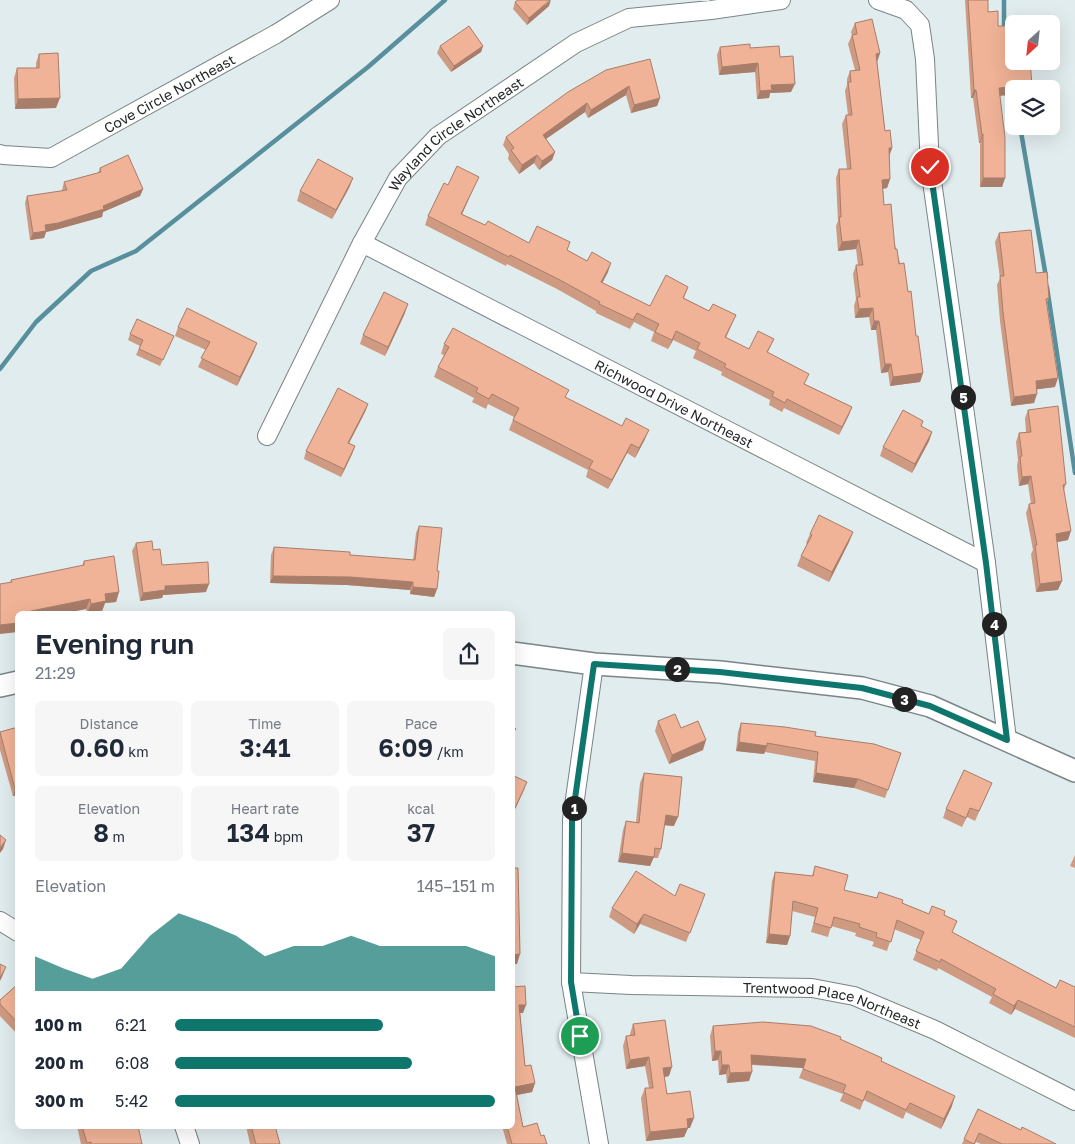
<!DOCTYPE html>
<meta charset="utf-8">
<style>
:root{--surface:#fff;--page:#f6f6f7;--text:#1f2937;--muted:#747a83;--accent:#0f766e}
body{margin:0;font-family:"Golos Text",sans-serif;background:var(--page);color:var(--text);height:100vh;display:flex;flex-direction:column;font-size:19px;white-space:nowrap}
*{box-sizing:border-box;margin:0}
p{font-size:16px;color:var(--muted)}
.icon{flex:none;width:28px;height:28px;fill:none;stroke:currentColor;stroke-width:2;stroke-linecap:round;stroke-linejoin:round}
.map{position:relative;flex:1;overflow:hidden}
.details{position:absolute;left:15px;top:611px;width:500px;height:518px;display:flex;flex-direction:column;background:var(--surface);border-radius:8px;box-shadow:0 5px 20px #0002}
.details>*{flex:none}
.needle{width:32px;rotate:207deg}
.buttons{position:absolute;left:1005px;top:15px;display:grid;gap:10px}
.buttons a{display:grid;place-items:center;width:55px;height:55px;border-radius:8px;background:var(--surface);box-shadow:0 5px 20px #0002;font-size:25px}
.pin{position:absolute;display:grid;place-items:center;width:42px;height:42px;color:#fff;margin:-21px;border:2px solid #fff;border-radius:50%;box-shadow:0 1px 5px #0007}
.km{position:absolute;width:25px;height:25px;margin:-12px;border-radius:50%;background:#222;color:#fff;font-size:14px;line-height:25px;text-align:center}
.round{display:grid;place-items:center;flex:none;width:52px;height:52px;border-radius:8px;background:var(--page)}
.headline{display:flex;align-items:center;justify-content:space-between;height:85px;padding:0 20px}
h1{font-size:28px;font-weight:600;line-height:38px}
.metrics{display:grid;grid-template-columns:repeat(3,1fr);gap:8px;height:85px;padding:5px 20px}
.metrics div{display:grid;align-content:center;border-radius:8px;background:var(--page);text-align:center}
.metrics b{font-size:25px;font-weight:600}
.metrics small{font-size:14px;font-weight:400}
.metrics p{font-size:14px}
.chart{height:140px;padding:10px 20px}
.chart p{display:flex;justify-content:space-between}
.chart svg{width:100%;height:90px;margin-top:5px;fill:var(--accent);opacity:.7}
ul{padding:0 20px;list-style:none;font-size:16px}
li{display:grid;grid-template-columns:80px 60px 1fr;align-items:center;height:38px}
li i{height:12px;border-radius:6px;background:var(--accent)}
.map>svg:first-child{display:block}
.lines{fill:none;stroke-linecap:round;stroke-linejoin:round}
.stream{stroke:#578f9c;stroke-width:4.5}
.minor-casing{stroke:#7a8486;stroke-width:20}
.tertiary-casing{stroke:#7a8486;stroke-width:24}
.minor{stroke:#fff;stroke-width:18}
.tertiary{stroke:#fff;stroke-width:21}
.wall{fill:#ce9a82}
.shaded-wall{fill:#a87d6a}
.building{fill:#f0b397;stroke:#a87d6a}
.route-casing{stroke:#fff;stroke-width:10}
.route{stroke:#0f766e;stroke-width:6}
.labels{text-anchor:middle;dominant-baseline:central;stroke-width:4;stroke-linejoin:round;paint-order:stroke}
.street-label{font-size:14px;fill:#232728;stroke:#eef9fc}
</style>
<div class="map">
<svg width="1075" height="1144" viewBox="0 0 1075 1144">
<rect width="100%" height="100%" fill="#e1ecee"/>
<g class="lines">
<g class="stream">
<polyline points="1004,0 1004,30"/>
<polyline points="1020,126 1046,277"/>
<polyline points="1047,287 1075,473"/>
<polyline points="0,369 36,322 91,271 136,251 368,67 445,0"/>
</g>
<g class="minor-casing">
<g id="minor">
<polyline points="878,0 906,10 920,25 925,59 930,167 986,563 1007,740"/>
<path id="s1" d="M0,154l3,1 48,3 225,-124 54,-34"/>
<path id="s2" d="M362,243l624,320"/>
<path id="s3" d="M267,436l95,-193 36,-65 40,-42 138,-93 53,-25 82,-8 70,-10"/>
<polyline points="594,664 572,820 571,982 599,1144"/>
<polyline points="0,921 18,932"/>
<path id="s4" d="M571,982l60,3 181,3 42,8 81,34 140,71"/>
<polyline points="184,1126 190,1144"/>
</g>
</g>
<g class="tertiary-casing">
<g id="tertiary">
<polyline points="512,653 594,664 720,672 862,688 930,706 1075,771"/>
<polyline points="0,686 18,682"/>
</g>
</g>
<use href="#minor" class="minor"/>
<use href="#tertiary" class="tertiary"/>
</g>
<g class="wall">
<polygon points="965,0 988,0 988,12 998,26 1008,48 1032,85 1030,89 1014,89 1000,96 1005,178 1002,187 980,187 980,143 979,143 973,98 971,98"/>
<polygon points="515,2 549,6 527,25 513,9"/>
<polygon points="855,23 880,53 877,62 885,131 892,148 889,156 890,179 887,188 883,189 884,205 908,292 923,373 920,382 890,386 888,372 881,373 876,330 871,330 869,317 855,318 854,306 856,299 853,274 856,265 858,265 856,249 838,251 836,226 838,221 836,178 839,169 847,169 842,124 846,115 848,115 845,91 847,85 847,79 850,71 855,70 848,44 852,35 851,32"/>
<polygon points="440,46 483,46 481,52 451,72 437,53"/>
<polygon points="720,47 750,48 780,57 791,92 770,93 769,98 757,99 755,72 719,75 717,55"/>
<polygon points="39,54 56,108 15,109 14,78 17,68 36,68 36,63"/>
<polygon points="606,70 660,98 657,106 631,113 626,95 588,118 585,112 546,139 555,152 552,160 539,170 534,163 519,174 508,159 509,154 503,145 506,137"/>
<polygon points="100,168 143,189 140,196 103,212 102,217 55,230 46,232 44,238 30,240 25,203 27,196 62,191 62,190 64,182 98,173"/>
<polygon points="353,178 349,188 332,219 297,201 300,191"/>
<polygon points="448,185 475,185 462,214 485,225 529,243 570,242 567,250 608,272 602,283 650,306 688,287 684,298 709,311 736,315 726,338 749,349 774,339 768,352 805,384 852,407 839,435 784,408 782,412 769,405 770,400 721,375 722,372 693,358 696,351 673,340 668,349 651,341 654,332 634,322 630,329 596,313 596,311 557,289 507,264 506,266 425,225 428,216"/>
<polygon points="999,233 1036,273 1049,298 1047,303 1055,387 1037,389 1034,403 1011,406 1000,321 997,285 1000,278 995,242"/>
<polygon points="405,313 385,356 360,344 363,335"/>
<polygon points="178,327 254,351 237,386 198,367 206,350 175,336"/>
<polygon points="130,334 171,342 160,366 136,355 140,346 128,340"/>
<polygon points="444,344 566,398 645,439 635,458 627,453 608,489 586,477 588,470 509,430 514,417 488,404 486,409 472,402 474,398 434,377 438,367 444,355 441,354"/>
<polygon points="368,404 365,412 349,443 355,446 352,454 341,477 304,459 306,451"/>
<polygon points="1028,410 1066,484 1064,490 1068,540 1057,542 1058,590 1036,592 1031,554 1033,550 1026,513 1029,504 1031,504 1028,484 1019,486 1017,466 1018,460 1016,442 1019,433 1026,432 1025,418"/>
<polygon points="923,421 921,426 932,432 929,441 912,473 880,456 883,447"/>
<polygon points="419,526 437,571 437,589 434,597 410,594 410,590 347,585 270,583 271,555 274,547 350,555 413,560 416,533"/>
<polygon points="853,532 849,542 829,582 797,566 801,556 807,544 806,543 810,534"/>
<polygon points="136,543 153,550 162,565 206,592 163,595 162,598 140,601 132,551"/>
<polygon points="84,561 119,592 116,602 105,603 102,611 87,613 86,609 18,614 10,583 11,580 82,566"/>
<polygon points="658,721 681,728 703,750 669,764 655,731"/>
<polygon points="741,723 815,736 901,753 885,798 854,788 813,782 815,761 765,752 764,754 736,751 738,732"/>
<polygon points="18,727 18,795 13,796 0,750 0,732"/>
<polygon points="644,773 674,826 664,825 661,849 658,858 653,858 650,866 618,862 623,830 626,821 636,822 640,783"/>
<polygon points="512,775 525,788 513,814 512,814"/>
<polygon points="992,783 975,821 967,817 962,827 943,818 946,809"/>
<polygon points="1075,855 1075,868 1070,866"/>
<polygon points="815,866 844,890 877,898 902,903 929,914 944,915 953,933 1056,988 1075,987 1075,1038 1015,1009 1011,1015 989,1003 992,997 938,968 937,971 913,960 921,940 894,929 887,951 872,946 874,942 855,936 856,933 831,926 828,937 811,932 815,917 792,911 790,936 787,945 766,943 772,881 775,872 812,876"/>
<polygon points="702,903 686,942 640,924 634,934 609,917 612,908"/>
<polygon points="18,984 18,1035 0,1016 0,1000"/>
<polygon points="512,987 523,1013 520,1013 525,1066 535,1083 532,1092 516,1095 523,1127 541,1136 547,1144 507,1144 502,1126 512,1126"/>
<polygon points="633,1024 669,1076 664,1077 667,1094 690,1128 688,1128 684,1137 646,1141 641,1098 645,1088 649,1088 645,1066 626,1069 623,1046 626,1036 630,1036 630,1034"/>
<polygon points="713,1026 840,1039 881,1061 952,1106 941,1129 906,1112 903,1119 864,1100 860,1110 840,1101 843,1094 799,1078 803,1068 752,1065 749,1081 727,1083 726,1074 719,1075 718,1060 712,1061 710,1036"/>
<polygon points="978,1109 1021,1130 1056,1144 981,1144 976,1142 975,1144 962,1144"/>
<polygon points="77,1126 138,1126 142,1144 81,1144"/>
<polygon points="246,1126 275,1126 280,1144 250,1144"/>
</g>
<g class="shaded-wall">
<polygon points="551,0 549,6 527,25 529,18"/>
<polygon points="483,46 481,52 451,72 454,66"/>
<polygon points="880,53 877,62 876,54"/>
<polygon points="758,63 755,72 719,75 722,67"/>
<polygon points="795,84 791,92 770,93 769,98 757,99 760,91 771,85"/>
<polygon points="1032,85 1030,89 1014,89 1014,95 996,96 999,88"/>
<polygon points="629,86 626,95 588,118 591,110"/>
<polygon points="974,90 976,90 973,98 971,98"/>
<polygon points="60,98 56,108 15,109 18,99"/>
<polygon points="660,98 657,106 631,113 634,105"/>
<polygon points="587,103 585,112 540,143 543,135"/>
<polygon points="983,134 980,143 979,143 982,135"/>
<polygon points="889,148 892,148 889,157"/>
<polygon points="555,152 552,160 539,170 542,161"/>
<polygon points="537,155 534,163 519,174 522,165"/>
<polygon points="479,177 475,185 458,223 461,214"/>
<polygon points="353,178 349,188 332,219 336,210"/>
<polygon points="983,178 1005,178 1002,187 980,187"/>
<polygon points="890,179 887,188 879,189 882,180"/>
<polygon points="143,189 140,196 103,212 102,217 55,230 46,232 44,238 30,240 33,233 45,225 103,206"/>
<polygon points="859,240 856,249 838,251 842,242"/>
<polygon points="611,263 608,272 598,291 601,282"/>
<polygon points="408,304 405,313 385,356 388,347"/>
<polygon points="873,308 869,317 855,318 859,309"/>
<polygon points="874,321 879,321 876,330 871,330"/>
<polygon points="676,331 673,340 668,349"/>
<polygon points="257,343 254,351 237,386 240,377"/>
<polygon points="885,364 891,364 888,372 881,373"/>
<polygon points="923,373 920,382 890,386 893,377"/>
<polygon points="1058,378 1055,387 1032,390 1036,381"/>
<polygon points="1037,394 1034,403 1011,406 1014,397"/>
<polygon points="368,404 365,412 345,451 348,443"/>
<polygon points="852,407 849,415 839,435 842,427"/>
<polygon points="649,430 645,439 635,458 639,448"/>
<polygon points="932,432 929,441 912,473 915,464"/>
<polygon points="631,444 627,453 608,489 612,480"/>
<polygon points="355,446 352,454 341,477 344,469"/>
<polygon points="1031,476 1028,484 1019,486 1022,477"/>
<polygon points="1071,531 1068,540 1053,543 1056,534"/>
<polygon points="853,532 849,542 829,582 832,572"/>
<polygon points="273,576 350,577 413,582 410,590 347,585 270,583"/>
<polygon points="1062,581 1058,590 1036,592 1040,584"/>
<polygon points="209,584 206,592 163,595 162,598 140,601 143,593 165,586"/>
<polygon points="413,587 437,589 434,597 410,594"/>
<polygon points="119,592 116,602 105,603 102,611 87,613 91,604 105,594"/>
<polygon points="90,599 86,609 62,614 31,614 31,611"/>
<polygon points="18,623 18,632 0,634 0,625"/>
<polygon points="706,740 703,750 669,764 672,755"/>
<polygon points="739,742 767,746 764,754 736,751"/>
<polygon points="816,773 858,779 854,788 813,782"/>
<polygon points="18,788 18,795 13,796 15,789"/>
<polygon points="666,815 678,817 674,826 662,825"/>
<polygon points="6,840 3,849 0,853 0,848"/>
<polygon points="622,853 654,857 650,866 618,862"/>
<polygon points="644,914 640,924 634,934 637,924"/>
<polygon points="769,934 790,936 787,945 766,943"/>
<polygon points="520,954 517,964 512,964 512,955"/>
<polygon points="6,967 2,977 0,981 0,978"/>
<polygon points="1018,1000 1015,1009 1011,1015 1014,1006"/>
<polygon points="519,1005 526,1005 523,1013 516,1013"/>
<polygon points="715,1051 721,1051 718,1060 712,1061"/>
<polygon points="751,1055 806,1059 803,1068 748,1064"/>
<polygon points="649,1057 645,1066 626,1069 630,1060"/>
<polygon points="722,1065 729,1065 726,1074 719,1075"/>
<polygon points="672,1067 669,1076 660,1078 663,1068"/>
<polygon points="752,1072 749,1081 727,1083 730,1073"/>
<polygon points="535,1083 532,1092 512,1096 515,1087"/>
<polygon points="955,1096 952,1106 941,1129 944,1119"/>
<polygon points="694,1118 690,1128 688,1128 684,1137 646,1141 650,1132 687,1119"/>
</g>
<g class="building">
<polygon points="518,0 550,0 529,18 515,2"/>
<polygon points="968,0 988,0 988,12 998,11 998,26 1007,26 1008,48 1014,47 1014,61 1030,61 1032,85 999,88 1005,138 1005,178 983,178 983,134 982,135 976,90 974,90"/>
<polygon points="872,19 880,53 876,54 885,131 890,130 892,148 889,148 890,179 882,180 884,205 891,204 895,249 897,249 899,264 904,263 908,292 911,291 916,336 918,336 923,373 893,377 891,364 885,364 879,321 874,321 873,308 859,309 857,297 860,297 856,265 863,265 859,240 842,242 839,217 841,217 839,169 851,169 846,115 852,115 848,82 851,82 850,71 860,70 852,35 857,34 855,23"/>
<polygon points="469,26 483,46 454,66 440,46"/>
<polygon points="750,44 750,48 779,46 780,57 793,56 795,84 771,85 772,90 760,91 758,63 722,67 720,47"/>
<polygon points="58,53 60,98 18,99 17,68 39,68 39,54"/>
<polygon points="650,59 660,98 634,105 629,86 591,110 587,103 543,135 555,152 542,161 537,155 522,165 511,150 514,148 506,137 568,92 606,70"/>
<polygon points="128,155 143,189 103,206 104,209 58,223 45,225 46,231 33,233 27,196 67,190 64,182 101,172 100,168"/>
<polygon points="318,159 353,178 336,210 300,191"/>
<polygon points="457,166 479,177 461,214 485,225 488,221 529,243 537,226 570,242 567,250 587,261 592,252 611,263 601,282 650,306 666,275 688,287 683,298 709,311 713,304 736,315 725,337 749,349 758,331 774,339 767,352 809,374 804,384 852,407 842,427 787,399 785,403 772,396 774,392 724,367 726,364 697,349 700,343 676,331 672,340 655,332 659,324 637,313 633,320 599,304 600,302 560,280 510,255 509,257 428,216 444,183 448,185"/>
<polygon points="1031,230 1036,273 1047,272 1049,298 1046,299 1058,378 1036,381 1037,394 1014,397 1003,312 1000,276 1004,276 999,233"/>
<polygon points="384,292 408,304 388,347 363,335"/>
<polygon points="187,308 257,343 240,377 201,358 210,342 178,327"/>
<polygon points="137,319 174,336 163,360 139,349 143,340 130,334"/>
<polygon points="453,328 569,390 565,397 622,426 626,418 649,430 639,448 631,444 612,480 589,468 593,461 513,420 519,408 492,394 489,399 476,392 478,388 438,367 449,347 444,344"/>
<polygon points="338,388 368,404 348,443 355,446 344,469 306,451"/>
<polygon points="1058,406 1066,484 1063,485 1071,531 1056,534 1062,581 1040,584 1035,545 1037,545 1029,504 1035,503 1031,476 1022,477 1020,457 1022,456 1019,433 1031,432 1028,410"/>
<polygon points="903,410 923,421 921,426 932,432 915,464 883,447"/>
<polygon points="819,515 853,532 832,572 801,556 812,535 810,534"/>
<polygon points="419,526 442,528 437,571 439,571 437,589 413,587 413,582 350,577 273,576 274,547 350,552 350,555 415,560"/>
<polygon points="152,541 153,550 160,549 162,565 208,562 209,584 165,586 165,590 143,593 136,543"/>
<polygon points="114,556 119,592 105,594 106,601 91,604 90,599 31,611 32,614 18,614 18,623 0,625 0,584 12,582 11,580 84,565 84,561"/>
<polygon points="675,714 681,728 698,721 706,740 672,755 658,721"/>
<polygon points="741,723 785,727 816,732 815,736 874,744 901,753 888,790 858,779 816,773 818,752 767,743 767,746 739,742"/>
<polygon points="512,726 516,729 512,733"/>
<polygon points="18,727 18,788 15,789 0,732"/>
<polygon points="964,770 992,783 979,811 970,808 966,818 946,809"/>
<polygon points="644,773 682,777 678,817 666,815 661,849 655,848 654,857 622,853 626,821 639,823"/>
<polygon points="512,775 527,782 515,808 512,807"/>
<polygon points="0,835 6,840 0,848"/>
<polygon points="815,866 848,875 844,890 877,898 879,892 903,900 902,903 929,914 932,906 945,911 944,915 957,921 952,932 1056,988 1060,980 1075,987 1075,1027 1018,1000 1014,1006 993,994 996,989 941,959 940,962 916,951 924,932 897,920 891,942 876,937 877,933 859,927 860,924 834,917 831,928 814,923 818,908 793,901 790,936 769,934 775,872 813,876"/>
<polygon points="512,868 518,868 520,954 512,955"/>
<polygon points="636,871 675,896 680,884 705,894 690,933 644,914 637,924 612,908"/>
<polygon points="0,964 6,967 0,978"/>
<polygon points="18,984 18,1023 0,1004 0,1000"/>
<polygon points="525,986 526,1005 519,1005 525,1066 531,1065 535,1083 515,1087 523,1127 537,1123 541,1136 544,1135 547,1144 512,1144 507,1126 512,1126 512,987"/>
<polygon points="665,1020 672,1067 663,1068 667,1094 690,1091 694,1118 687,1119 688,1128 650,1132 645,1088 653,1088 649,1057 630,1060 626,1036 635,1035 633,1024"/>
<polygon points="763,1022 811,1026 841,1037 840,1039 882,1058 881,1061 955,1096 944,1119 910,1103 906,1110 867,1091 863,1101 843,1092 846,1085 803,1069 806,1059 751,1055 752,1072 730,1073 729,1065 722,1065 721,1051 715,1051 713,1026"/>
<polygon points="978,1109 1021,1130 1022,1127 1056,1144 1002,1144 979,1133 974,1144 964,1139"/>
<polygon points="82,1126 138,1126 142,1144 91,1144 91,1142 87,1143"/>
<polygon points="251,1126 275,1126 280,1144 256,1144"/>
</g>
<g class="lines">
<g class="route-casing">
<polyline id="route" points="580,1036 571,982 572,820 594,664 720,672 862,688 930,706 1007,740 986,563 930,167"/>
</g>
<use href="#route" class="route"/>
</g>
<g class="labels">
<g class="street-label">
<text stroke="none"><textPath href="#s1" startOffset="186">Cove Circle Northeast</textPath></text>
<text stroke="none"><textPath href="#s3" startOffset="362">Wayland Circle Northeast</textPath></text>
<text stroke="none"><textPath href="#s2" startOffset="351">Richwood Drive Northeast</textPath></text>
<text stroke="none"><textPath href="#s4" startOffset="264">Trentwood Place Northeast</textPath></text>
</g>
</g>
</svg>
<div class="buttons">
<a><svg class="needle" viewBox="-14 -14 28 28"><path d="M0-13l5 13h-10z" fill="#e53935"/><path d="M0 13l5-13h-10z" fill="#747a83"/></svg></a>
<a><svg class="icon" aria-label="layers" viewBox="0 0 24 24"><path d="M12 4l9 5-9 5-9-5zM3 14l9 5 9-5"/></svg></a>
</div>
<div class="pin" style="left:580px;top:1036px;background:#1e9e55"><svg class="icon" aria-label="arrive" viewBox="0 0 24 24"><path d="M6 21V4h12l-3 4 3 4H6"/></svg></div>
<div class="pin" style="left:930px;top:167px;background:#d93025"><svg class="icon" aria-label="check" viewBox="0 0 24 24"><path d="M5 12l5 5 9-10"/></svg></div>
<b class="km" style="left:574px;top:808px">1</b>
<b class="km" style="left:677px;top:669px">2</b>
<b class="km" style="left:904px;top:699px">3</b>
<b class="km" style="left:994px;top:624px">4</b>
<b class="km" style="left:963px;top:397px">5</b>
<section class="details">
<div class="headline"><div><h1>Evening run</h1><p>21:29</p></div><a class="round"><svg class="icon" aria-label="share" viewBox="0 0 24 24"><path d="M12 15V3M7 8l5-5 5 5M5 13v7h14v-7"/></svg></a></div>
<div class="metrics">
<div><p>Distance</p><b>0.60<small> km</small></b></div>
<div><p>Time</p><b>3:41</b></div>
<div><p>Pace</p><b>6:09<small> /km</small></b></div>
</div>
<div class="metrics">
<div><p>Elevation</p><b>8<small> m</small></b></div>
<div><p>Heart rate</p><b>134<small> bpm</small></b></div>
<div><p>kcal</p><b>37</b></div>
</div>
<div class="chart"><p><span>Elevation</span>145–151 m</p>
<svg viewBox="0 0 160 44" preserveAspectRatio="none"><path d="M0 44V27L10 33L20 38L30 33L40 17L50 6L60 11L70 17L80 27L90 22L100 22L110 17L120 22L130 22L140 22L150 22L160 27V44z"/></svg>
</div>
<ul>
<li><b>100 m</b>6:21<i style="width:65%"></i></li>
<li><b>200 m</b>6:08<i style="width:74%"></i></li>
<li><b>300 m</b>5:42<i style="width:100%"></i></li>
</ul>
</section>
</div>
